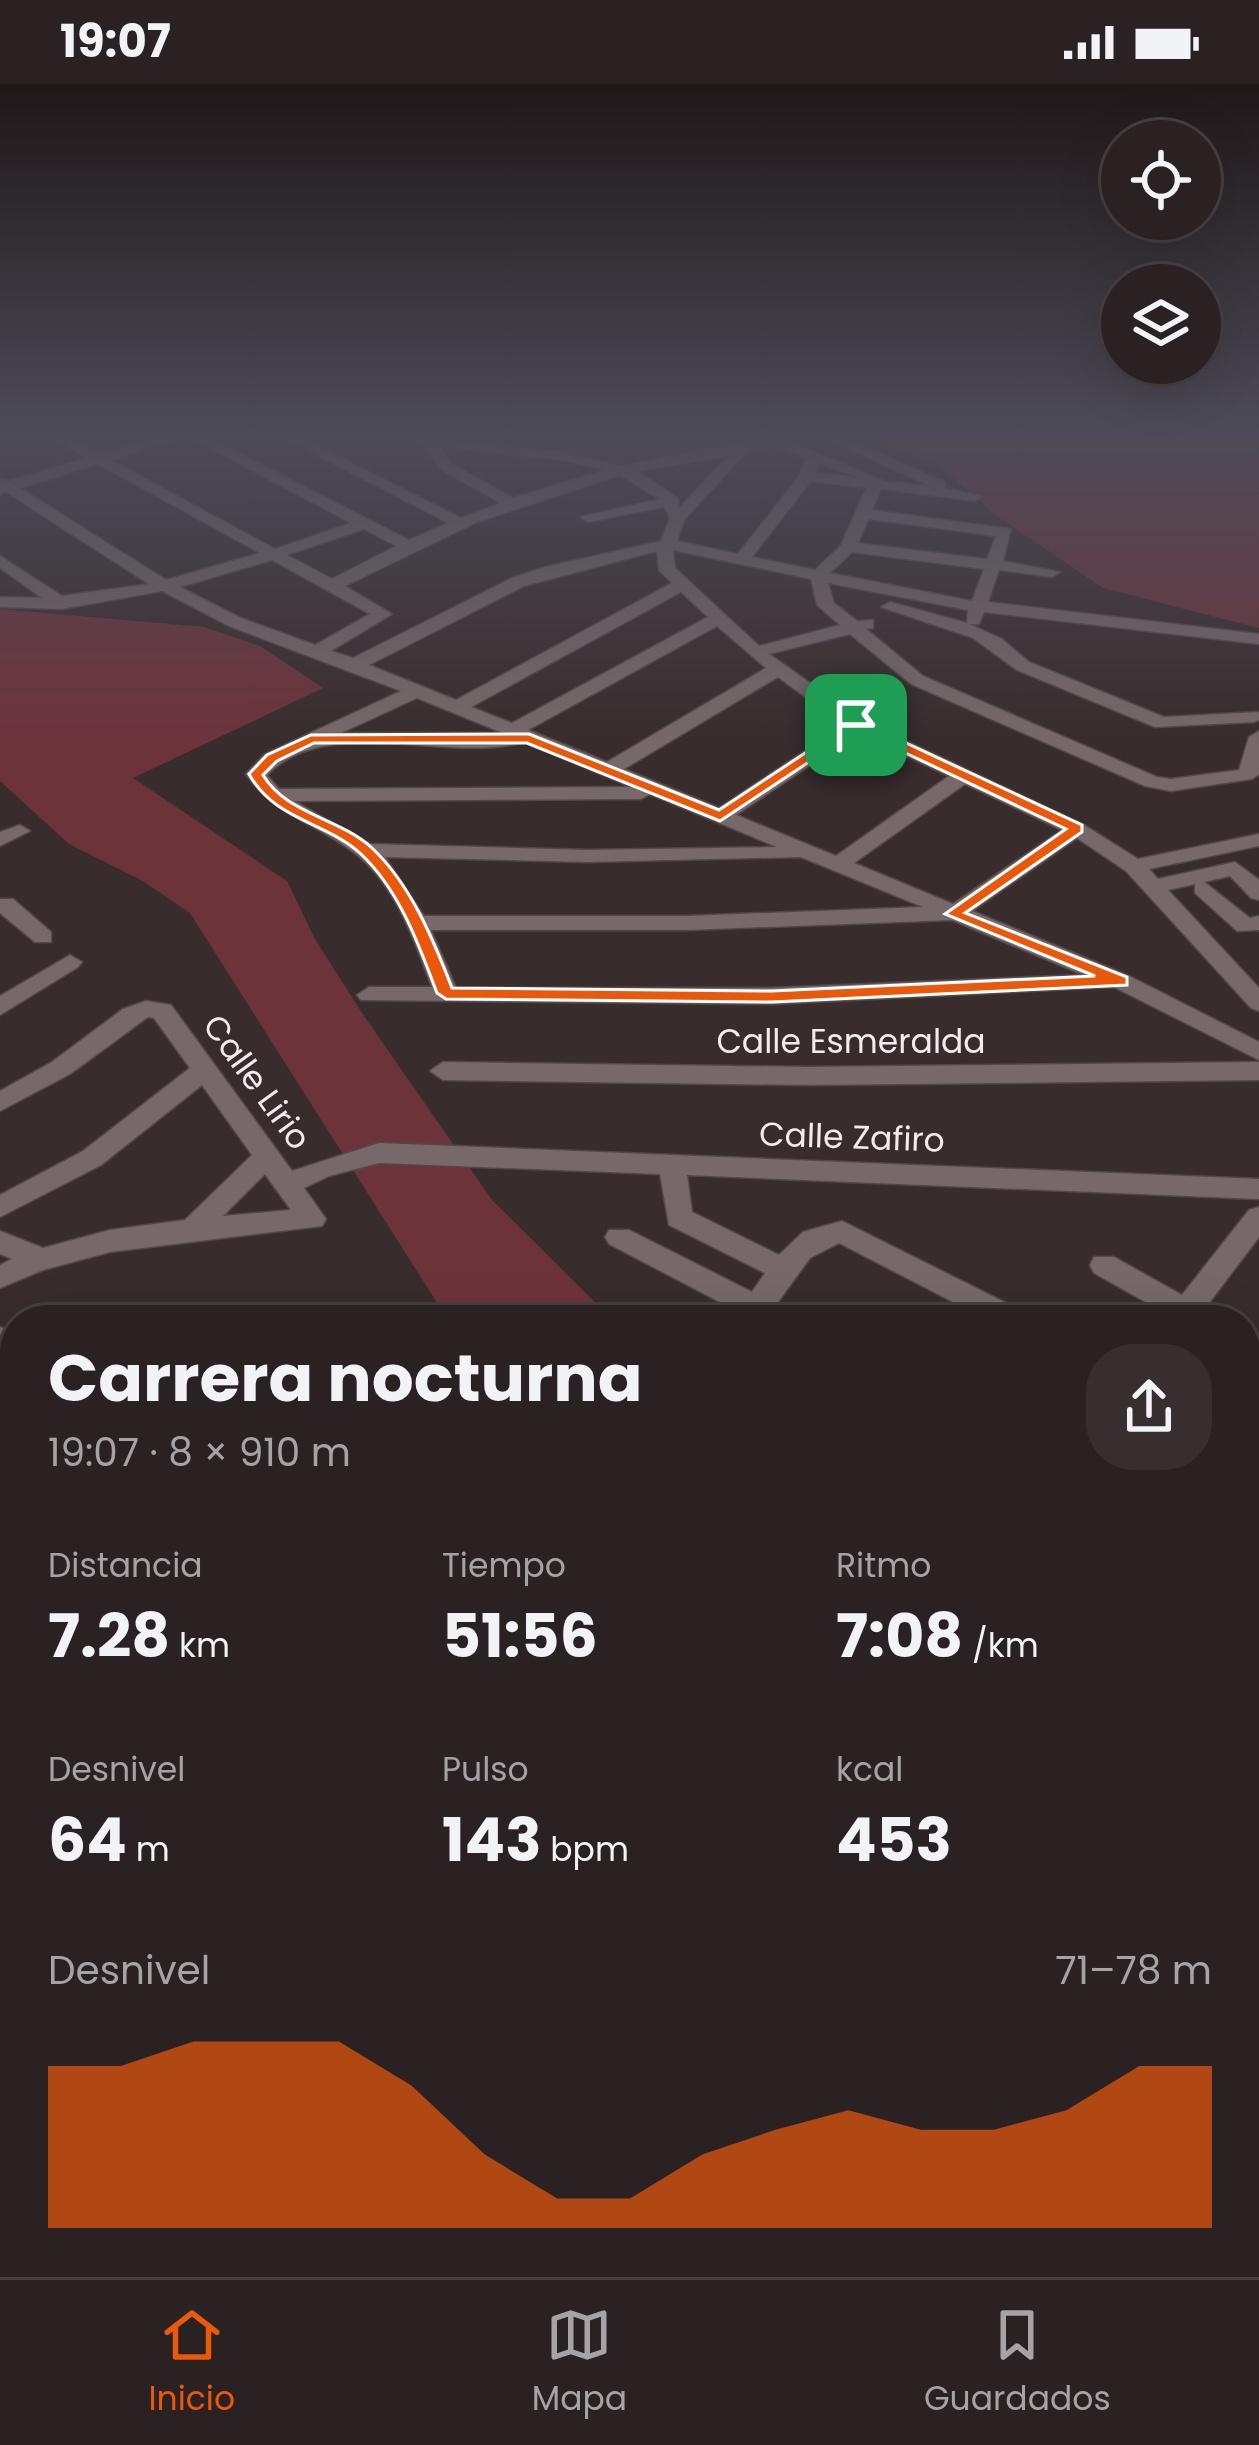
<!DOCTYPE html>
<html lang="es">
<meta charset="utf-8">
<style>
:root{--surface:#2a2122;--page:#362e2f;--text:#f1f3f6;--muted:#a5a3a5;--line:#463e40;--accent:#ea580c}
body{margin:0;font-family:Poppins,sans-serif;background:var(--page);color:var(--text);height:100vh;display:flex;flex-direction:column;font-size:45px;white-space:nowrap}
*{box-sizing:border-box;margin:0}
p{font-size:39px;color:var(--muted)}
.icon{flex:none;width:66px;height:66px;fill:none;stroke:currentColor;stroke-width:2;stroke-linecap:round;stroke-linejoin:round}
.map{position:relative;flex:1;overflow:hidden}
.panel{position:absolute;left:0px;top:1221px;width:1260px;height:972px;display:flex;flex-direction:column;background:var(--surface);border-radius:48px 48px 0 0;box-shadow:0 12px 48px #0002,0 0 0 3px var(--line)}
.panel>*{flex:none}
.tools{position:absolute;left:1101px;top:36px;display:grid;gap:24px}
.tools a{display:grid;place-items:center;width:120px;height:120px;border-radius:50%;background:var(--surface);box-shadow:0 12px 48px #0002,0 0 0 3px var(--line);font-size:60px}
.pin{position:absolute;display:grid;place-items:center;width:102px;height:102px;color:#fff;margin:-51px;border-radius:24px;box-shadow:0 6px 18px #0006}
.round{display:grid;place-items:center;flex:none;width:126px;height:126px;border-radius:48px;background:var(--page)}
.overview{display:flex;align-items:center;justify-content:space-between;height:204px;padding:0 48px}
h1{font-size:66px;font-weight:700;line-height:90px}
.stats{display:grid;grid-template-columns:repeat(3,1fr);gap:18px;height:204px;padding:12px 48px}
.stats div{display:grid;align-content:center}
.stats b{font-size:60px;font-weight:700}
.stats small{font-size:33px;font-weight:400}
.stats p{font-size:33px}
.chart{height:336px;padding:24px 48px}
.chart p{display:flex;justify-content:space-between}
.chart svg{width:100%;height:216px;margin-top:12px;fill:var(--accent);opacity:.7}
.status{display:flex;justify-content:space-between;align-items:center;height:84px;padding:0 60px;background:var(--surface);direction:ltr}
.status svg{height:33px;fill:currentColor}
.tabs{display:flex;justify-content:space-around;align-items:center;height:168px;border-top:3px solid var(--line);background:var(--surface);font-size:33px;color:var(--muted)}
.tabs a{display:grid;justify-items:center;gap:6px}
.tabs .active{color:var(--accent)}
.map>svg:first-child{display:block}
.green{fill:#6d333b}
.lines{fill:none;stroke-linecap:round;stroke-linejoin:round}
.minor-casing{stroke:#524849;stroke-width:3}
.minor{fill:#77696a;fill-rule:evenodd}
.route{fill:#ea580c;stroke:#fff;stroke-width:3;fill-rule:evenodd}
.labels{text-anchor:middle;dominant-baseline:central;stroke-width:12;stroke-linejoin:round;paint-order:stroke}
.street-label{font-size:33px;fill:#f3ebec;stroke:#382c2d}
</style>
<div class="status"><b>19:07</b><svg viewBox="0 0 49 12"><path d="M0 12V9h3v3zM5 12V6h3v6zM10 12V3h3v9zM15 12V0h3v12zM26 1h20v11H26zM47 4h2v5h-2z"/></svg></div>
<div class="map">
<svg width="1259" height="2193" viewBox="0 0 1259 2193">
<rect width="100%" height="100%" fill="#382c2d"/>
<g class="green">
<polygon points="866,353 1259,353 1259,544 1103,504 994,430 939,381"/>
<polygon points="0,525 204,543 260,562 323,604 133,694 287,797 315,855 362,929 492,1116 613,1236 448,1236 190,829 143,797 69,760 0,697"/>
<polygon points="1245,1612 1259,1618 1259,1735 1245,1727"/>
</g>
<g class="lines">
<g class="minor-casing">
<g id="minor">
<path d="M52,353h18l31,17 55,-17h22l-67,23 164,89 76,-26 -162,-86h18l202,103 39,-17 -166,-86h18l161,81 39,-15 -58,-33 -20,-27 -16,-6 156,15 60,14 123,-24 54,-5 -9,5 94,39 46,5 -108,-49h19l104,45v6l38,8 -8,5 -94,-12 -9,21 139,19 -8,32 57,11 -8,5 -53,-7 -11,32 271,32v10l-275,-32 -5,12h-10l33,15 27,23 135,55 95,-5v8l-5,2 -99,5 -138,-57 -44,-32 -92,-31 9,-5 77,21 1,-13 -140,-27 6,20 23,18 16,-1v8l-7,1 57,47 234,101 14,2 68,-9 10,-33 10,-6v43l-7,5 -81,12 -26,-5 -234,-102 -61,-50 -81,20 95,67 220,104 54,34 121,-25v12l-110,23 9,10 77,-17 24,18v20l-8,-2 -21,-22 -26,6 46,36 9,-2v14l-22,1 -42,-38v-9l-27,6 91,98v23l-8,-3 -125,-137 -49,-33 -105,73 157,65 130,66v18l-145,-73 -342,17 -411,-4 -4,-5 12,-8h63c-18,-47 -37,-105 -80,-136 -38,-28 -78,-37 -106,-77l19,-20 136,-63 -172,-65 -67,-35 -100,18 -62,-2v-10l42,1 -42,-30v-12l62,40 87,-12 -143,-92 -6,2v-16l9,3 78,-23zM439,362l123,14 43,10 -92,28 -61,-34zM775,362l31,12 -6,17 -62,79 -61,-13 8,-22 62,-67zM728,372l-49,52 -1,-10 -41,-27zM819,379l38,14 -41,-4zM98,380l162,89 -94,27 -146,-92zM620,391l39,24 -79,18 8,5 76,-15 6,11 -9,23 -116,26 -33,11 -159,80 -22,-7 61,-37 -47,-28 130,-63zM811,397l55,7 -25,57 -26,25 -63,-13zM868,435l128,17 -9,23 -129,-16zM364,445l32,17 -64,33 -45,-24zM673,466l138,29 6,26 23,20 -81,21 -84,-78zM657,467l2,19 13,13 -216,117 -87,-35 155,-79zM852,468l132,17 -12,32 -142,-28zM272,476l98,54 -55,31 -74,-27 -61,-31zM681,508l27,25 -196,106 -41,-16zM717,542l49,42 -159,94 -79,-32zM778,593l66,48 -125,83 -95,-39zM417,614l86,35h-162zM858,649l91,43 -113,80 -100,-41zM524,658l108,45 -353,2 -12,-14c61,-63 181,-11 257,-33zM965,700l97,46 -109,74 -99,-41zM650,710l127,53 -190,3 -217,-6 -76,-43 347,-2zM385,773l202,5 214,-5 122,50 -236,9h-263zM952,836l132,55 -312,13h-316l-25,-58h256z"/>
<polygon points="20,741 30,747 0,762 0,748"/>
<polygon points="0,815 13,815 51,848 51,858 35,858 0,829"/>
<polygon points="70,871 82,878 78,883 0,931 0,912"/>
<path d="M146,917l25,4 121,166 87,-28 880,36v20l-572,-24 5,37 87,43 24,-23 39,-11 182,91 5,8h-41l-149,-77 -29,15 -45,62h-31l5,-8 -130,-68 -4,-7 4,-7h20l123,62 13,-19 -96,-48 -9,-51 -281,-11 -50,13 -25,12 22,31 -4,7 -212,26 -67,18 -43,18v-23l12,-6 -12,-5v-23l43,17 67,-18 75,-10 67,-65 -50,-70 -101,80 -101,52v-22l83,-44 107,-83 -36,-50 -6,-1 -78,57 -70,37v-20l52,-29 71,-53zM265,1090l26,36 -68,6z"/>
<polygon points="443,978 808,983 1259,978 1259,996 808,1001 443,996 430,987"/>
<polygon points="1259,1123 1259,1153 1196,1236 1164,1236 1167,1230 1094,1189 1090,1181 1094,1173 1114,1173 1182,1211 1249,1126"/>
<polygon points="0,1243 15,1249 15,1276 0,1270"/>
<polygon points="15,1322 11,1380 2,1383 15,1389 15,1421 0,1414 0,1334 4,1326"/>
<polygon points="1259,1445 1259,1492 1245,1500 1245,1453"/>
<polygon points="0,1673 15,1674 15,1712 0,1711"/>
<polygon points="0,1850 15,1852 15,1892 0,1890"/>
<polygon points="1259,1874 1259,1914 1245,1915 1245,1875"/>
<polygon points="1259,2128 1259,2174 1245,2175 1245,2129"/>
<polygon points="0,2132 15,2135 15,2178 62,2178 57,2193 11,2193 15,2181 0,2178"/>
<rect x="982" y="2178" width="46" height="15"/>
</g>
</g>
<use href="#minor" class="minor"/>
</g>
<linearGradient id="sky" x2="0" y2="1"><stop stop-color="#1f1819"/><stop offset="0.53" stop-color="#4d4b57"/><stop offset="1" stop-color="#4d4b57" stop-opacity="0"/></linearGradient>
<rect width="1259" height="660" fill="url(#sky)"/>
<path class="route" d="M852,638h9l221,103v7l-117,81 162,64v8l-355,17 -326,-3 -9,-6c-18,-48 -37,-102 -76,-139 -36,-33 -86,-33 -112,-80l18,-19 44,-20 218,-1 190,76zM857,646l209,99 -121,85 150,62 -323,15 -320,-3c-19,-49 -41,-103 -80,-140 -32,-30 -86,-34 -109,-73l14,-14 37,-18h213l193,78z"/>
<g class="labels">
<g class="street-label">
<text x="851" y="957">Calle Esmeralda</text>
<text transform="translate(257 998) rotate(54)">Calle Lirio</text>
<text transform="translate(852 1053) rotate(2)">Calle Zafiro</text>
</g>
</g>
</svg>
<div class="tools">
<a><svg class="icon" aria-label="locate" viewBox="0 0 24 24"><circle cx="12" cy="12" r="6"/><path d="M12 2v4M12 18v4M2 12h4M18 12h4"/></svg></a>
<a><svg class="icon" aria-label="layers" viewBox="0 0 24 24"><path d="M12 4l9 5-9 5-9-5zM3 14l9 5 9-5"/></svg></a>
</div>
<div class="pin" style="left:856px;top:641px;background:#1e9e55"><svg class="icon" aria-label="arrive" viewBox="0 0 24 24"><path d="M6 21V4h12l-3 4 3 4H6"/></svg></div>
<section class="panel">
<div class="overview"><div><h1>Carrera nocturna</h1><p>19:07 · 8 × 910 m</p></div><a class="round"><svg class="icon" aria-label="share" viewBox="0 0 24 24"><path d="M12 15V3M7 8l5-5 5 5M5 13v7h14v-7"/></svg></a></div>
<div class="stats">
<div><p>Distancia</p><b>7.28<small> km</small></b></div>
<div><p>Tiempo</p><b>51:56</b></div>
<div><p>Ritmo</p><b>7:08<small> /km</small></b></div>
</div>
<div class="stats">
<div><p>Desnivel</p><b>64<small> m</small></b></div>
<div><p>Pulso</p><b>143<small> bpm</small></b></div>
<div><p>kcal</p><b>453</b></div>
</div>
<div class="chart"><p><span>Desnivel</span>71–78 m</p>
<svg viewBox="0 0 160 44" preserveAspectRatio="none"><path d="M0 44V11L10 11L20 6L30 6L40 6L50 15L60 29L70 38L80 38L90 29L100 24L110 20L120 24L130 24L140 20L150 11L160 11V44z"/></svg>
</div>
</section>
</div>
<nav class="tabs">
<a class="active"><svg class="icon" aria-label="home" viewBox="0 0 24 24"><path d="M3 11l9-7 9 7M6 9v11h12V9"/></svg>Inicio</a>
<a><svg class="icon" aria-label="map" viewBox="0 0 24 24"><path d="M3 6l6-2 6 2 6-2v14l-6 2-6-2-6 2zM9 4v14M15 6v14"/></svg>Mapa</a>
<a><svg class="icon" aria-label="saved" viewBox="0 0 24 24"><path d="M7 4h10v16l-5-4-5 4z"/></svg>Guardados</a>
</nav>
